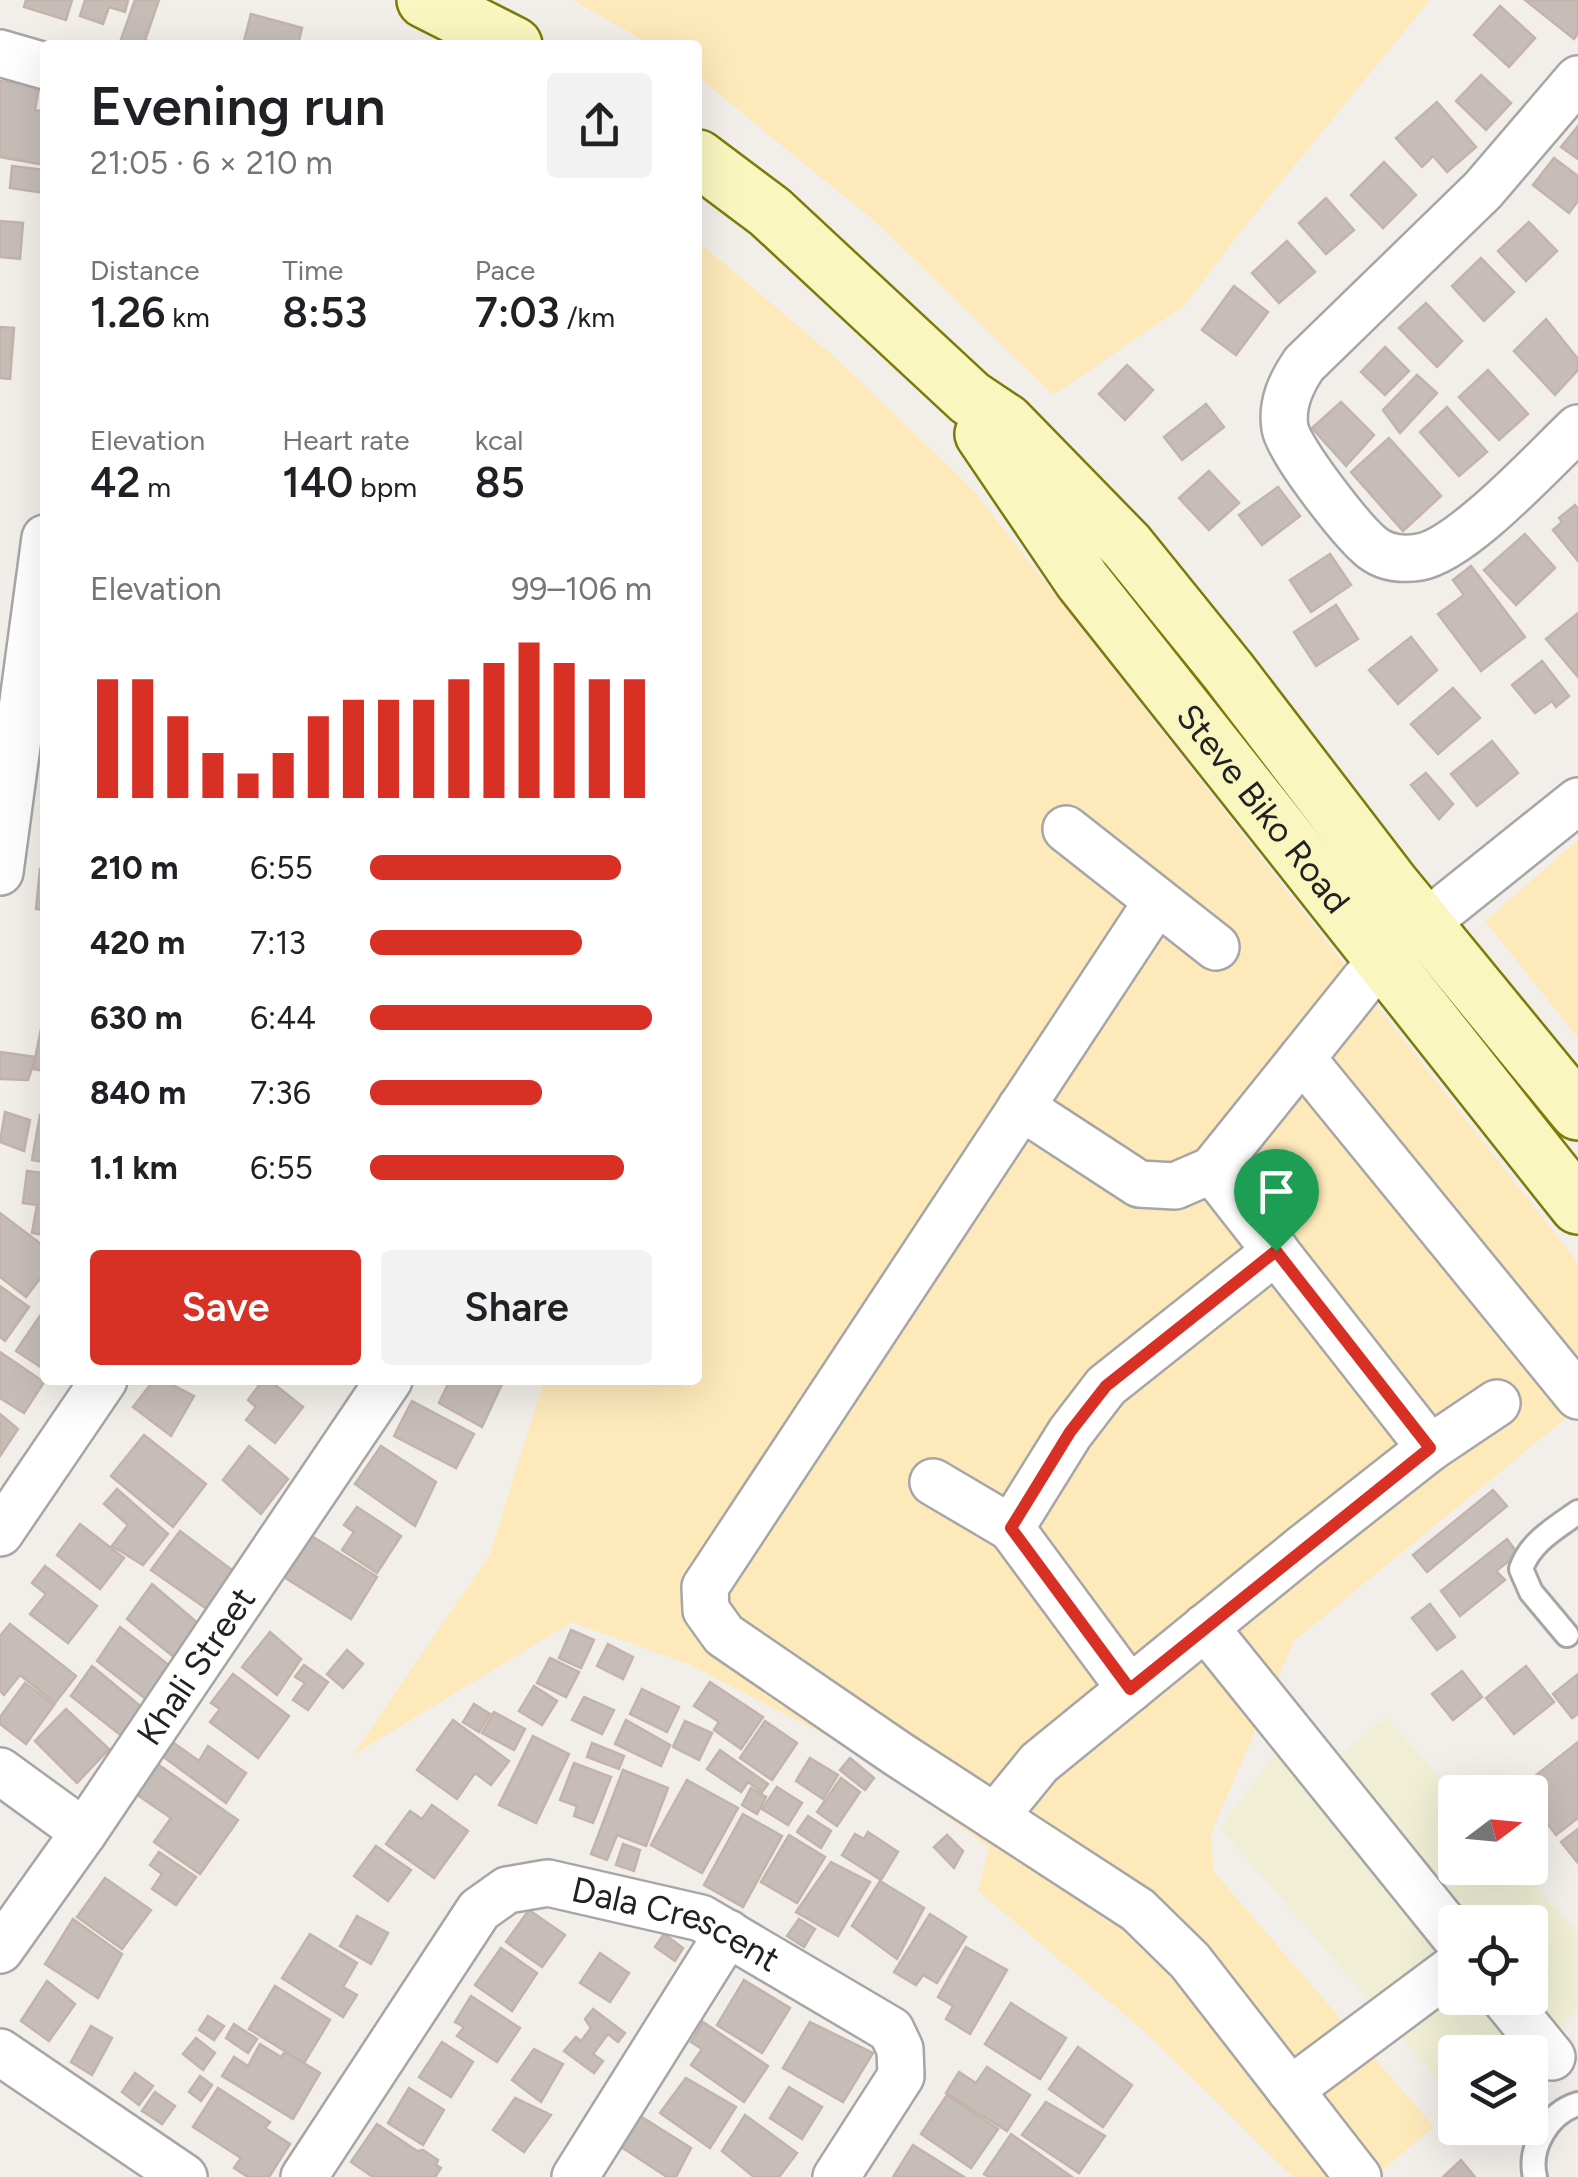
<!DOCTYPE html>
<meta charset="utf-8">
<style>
:root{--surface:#fff;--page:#f2f2f2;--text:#202124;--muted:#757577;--accent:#d93025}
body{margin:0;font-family:Figtree,sans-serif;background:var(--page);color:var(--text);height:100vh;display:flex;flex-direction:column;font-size:38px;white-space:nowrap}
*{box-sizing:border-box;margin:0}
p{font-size:32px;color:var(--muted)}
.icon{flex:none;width:55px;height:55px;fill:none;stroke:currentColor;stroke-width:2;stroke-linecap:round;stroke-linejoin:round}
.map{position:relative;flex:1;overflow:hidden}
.drawer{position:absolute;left:40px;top:40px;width:662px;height:1345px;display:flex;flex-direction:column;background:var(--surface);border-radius:10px;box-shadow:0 10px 40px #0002}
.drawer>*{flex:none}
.needle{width:65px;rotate:74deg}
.tools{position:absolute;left:1438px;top:1775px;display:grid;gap:20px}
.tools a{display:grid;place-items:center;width:110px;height:110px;border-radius:10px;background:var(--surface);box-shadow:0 10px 40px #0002;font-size:50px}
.pin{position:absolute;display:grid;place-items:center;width:85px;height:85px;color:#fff;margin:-102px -42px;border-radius:50% 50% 50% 0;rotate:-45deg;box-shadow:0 0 10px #0007}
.pin .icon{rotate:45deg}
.round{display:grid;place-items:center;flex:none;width:105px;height:105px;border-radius:10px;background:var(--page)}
.head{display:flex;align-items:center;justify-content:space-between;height:170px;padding:0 50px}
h1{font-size:55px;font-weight:600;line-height:75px}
.stats{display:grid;grid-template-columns:repeat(3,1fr);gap:15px;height:170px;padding:10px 50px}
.stats div{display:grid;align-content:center}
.stats b{font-size:42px;font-weight:600}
.stats small{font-size:28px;font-weight:400}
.stats p{font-size:28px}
.chart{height:280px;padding:20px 50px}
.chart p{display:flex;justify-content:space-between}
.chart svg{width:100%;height:180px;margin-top:10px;stroke:var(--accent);stroke-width:6}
.button{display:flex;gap:20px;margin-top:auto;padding:20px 50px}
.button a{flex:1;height:115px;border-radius:10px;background:var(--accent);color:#fff;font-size:40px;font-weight:600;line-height:115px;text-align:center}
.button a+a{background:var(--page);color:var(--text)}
ul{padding:0 50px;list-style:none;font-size:32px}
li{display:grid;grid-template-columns:160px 120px 1fr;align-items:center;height:75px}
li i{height:25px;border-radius:12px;background:var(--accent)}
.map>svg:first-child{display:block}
.farmland{fill:#f0efd5;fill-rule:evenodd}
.sand{fill:#fee9bb}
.building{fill:#c7bdb8;stroke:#c4b3ab;stroke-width:2.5}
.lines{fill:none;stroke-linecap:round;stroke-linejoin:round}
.lane-casing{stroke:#a6a6a6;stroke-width:28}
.street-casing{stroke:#a6a6a6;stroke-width:50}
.secondary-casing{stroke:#7b7b07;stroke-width:60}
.lane{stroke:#fff;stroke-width:22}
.street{stroke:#fff;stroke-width:45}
.secondary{stroke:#f9f6c0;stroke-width:55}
.route-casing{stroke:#fff;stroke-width:20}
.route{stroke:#d93025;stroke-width:12}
.labels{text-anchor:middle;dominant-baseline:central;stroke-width:9;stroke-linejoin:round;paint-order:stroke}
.street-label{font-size:35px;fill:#222;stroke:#fff}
</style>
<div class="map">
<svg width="1578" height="2177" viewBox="0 0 1578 2177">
<rect width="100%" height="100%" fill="#f2eee9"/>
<path class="farmland" d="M1386,1716l69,79v73h64l59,66v77l-48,43 -75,-2v47l-235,-271 59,-80 35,31zM1455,1922h75v76h-75z"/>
<g class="sand">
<polygon points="573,0 1430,0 1241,231 1184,306 1053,395 878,224 698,77 698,45 651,45"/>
<polygon points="699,242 840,362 973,490 1578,1263 1578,1408 1294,1641 1211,1833 1213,1871 1434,2127 1374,2177 1293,2177 1144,2031 978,1891 989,1847 848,1747 691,1665 572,1622 353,1755 490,1554 544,1380 698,1380"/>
<polygon points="1578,840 1578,1038 1485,921"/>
</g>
<g class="building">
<polygon points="26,0 72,0 66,20 24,7"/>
<polygon points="85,0 128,0 125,12 109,7 103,24 80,16"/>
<polygon points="135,0 159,0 145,40 160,45 119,45"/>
<polygon points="1525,0 1578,0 1578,33 1574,39"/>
<polygon points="1500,6 1535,38 1509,67 1474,35"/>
<polygon points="251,14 302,28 298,45 243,45"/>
<polygon points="1481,75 1511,103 1486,130 1456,101"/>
<polygon points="0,81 39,87 35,110 45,112 45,165 0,157"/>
<polygon points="1437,102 1476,147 1447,172 1433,156 1422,167 1396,138"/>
<polygon points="1578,126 1578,159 1561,147"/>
<polygon points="1554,158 1578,176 1578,201 1569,213 1533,185"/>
<polygon points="1384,162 1416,195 1383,228 1351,195"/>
<polygon points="12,166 45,170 45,193 10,188"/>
<polygon points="1326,198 1354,230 1326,254 1299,223"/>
<polygon points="0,221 23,223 20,259 0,257"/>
<polygon points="1529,222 1557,251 1526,281 1498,251"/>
<polygon points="1287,241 1315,272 1279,303 1252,273"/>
<polygon points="1481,258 1514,292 1484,321 1452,286"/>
<polygon points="1234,286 1268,312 1236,355 1202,330"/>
<polygon points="1426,303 1462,341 1437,367 1399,328"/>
<polygon points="1546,319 1578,359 1578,370 1555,395 1514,351"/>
<polygon points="0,327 14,328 10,379 0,378"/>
<polygon points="1385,347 1409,371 1385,395 1361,372"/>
<polygon points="1127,365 1153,390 1125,420 1099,394"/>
<polygon points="1488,370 1528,414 1499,440 1459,397"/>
<polygon points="1417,375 1437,393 1400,433 1383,410"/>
<polygon points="1341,402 1374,435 1346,466 1312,428"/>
<polygon points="1206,404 1224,427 1182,460 1164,437"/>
<polygon points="1447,407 1487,452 1459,476 1420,432"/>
<polygon points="1389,438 1441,496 1403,531 1351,472"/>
<polygon points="1209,471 1239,503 1209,530 1179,498"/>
<polygon points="1278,487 1300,516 1262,545 1239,515"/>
<polygon points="1575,505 1578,509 1578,561 1553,530 1562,522 1559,518"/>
<polygon points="1525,534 1555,568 1516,605 1484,570"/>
<polygon points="1330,554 1351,585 1311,612 1290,580"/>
<polygon points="1471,566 1525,637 1481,671 1438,614 1464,595 1453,580"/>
<polygon points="1336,605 1358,639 1316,666 1294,632"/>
<polygon points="1578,613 1578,677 1546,639"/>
<polygon points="1411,637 1437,670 1398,704 1369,670"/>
<polygon points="1542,661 1569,696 1556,707 1552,701 1535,713 1512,685"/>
<polygon points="1453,688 1480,718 1438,754 1411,724"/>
<polygon points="1492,741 1518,773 1477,806 1451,774"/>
<polygon points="1426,773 1453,804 1439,819 1411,785"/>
<polygon points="40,869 45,869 45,910 36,909"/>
<polygon points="41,1029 45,1030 45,1071 33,1069"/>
<polygon points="0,1052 36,1057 28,1080 0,1079"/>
<polygon points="5,1112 30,1120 24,1151 0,1142"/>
<polygon points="40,1115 45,1116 45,1162 32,1160"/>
<polygon points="27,1171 45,1173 45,1235 32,1233 37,1205 23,1203"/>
<polygon points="0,1213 45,1247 45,1272 26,1297 0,1277"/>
<polygon points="0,1286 29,1307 5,1341 0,1337"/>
<polygon points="40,1316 45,1319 45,1370 16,1351"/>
<polygon points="0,1352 44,1382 24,1413 0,1398"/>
<polygon points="154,1380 163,1380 194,1396 171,1436 133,1407"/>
<polygon points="263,1380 269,1380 303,1407 275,1443 246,1420 256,1407 248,1400"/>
<polygon points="450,1380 491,1380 502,1384 482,1427 439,1403"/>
<polygon points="412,1401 474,1434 456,1468 394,1436"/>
<polygon points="0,1414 18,1429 0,1456"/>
<polygon points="144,1435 206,1484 173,1527 111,1476"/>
<polygon points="249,1446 288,1479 261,1514 223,1480"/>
<polygon points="381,1446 436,1482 415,1526 355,1484"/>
<polygon points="117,1489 168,1534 143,1565 112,1546 128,1525 104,1504"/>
<polygon points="1493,1490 1507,1506 1427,1572 1413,1555"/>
<polygon points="357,1507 401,1536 377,1573 342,1550 354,1532 344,1525"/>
<polygon points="80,1524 124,1558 100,1589 57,1555"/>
<polygon points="180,1531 240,1576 214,1614 151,1570"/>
<polygon points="310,1535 377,1577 351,1619 284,1577"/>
<polygon points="1507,1539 1518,1554 1496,1571 1505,1580 1460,1616 1441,1591"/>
<polygon points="45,1566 97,1606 68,1643 30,1614 46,1594 32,1583"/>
<polygon points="152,1584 200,1625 180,1662 127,1619"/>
<polygon points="1430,1604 1455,1637 1437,1650 1412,1618"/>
<polygon points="10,1624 76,1676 55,1703 20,1675 4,1695 0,1691 0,1636"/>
<polygon points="120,1627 179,1673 159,1685 146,1699 97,1661"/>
<polygon points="571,1630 594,1640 581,1668 559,1658"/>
<polygon points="270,1632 301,1659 277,1695 242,1667"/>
<polygon points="608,1644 633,1657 623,1679 597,1666"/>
<polygon points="347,1650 363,1664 343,1688 327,1674"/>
<polygon points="550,1658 579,1672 566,1697 537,1683"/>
<polygon points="304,1665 328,1682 308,1710 293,1700 305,1683 295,1677"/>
<polygon points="92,1666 145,1710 123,1737 71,1696"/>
<polygon points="1526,1666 1554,1702 1514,1734 1486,1698"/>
<polygon points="1462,1671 1482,1697 1453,1720 1432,1694"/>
<polygon points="233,1674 289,1716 258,1758 210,1722 220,1709 211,1703"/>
<polygon points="1578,1674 1578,1714 1572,1718 1553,1694"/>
<polygon points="710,1682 763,1717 741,1749 714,1730 719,1722 694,1706"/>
<polygon points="25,1683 54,1705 26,1744 0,1724 0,1717"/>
<polygon points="534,1686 557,1701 542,1725 519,1711"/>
<polygon points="642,1689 679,1707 667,1732 630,1714"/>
<polygon points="584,1697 614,1710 602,1734 572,1720"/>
<polygon points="474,1704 490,1714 479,1732 463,1722"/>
<polygon points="66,1709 109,1749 77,1783 35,1741"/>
<polygon points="494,1712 525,1729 514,1750 482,1733"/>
<polygon points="453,1720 509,1761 491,1785 475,1773 457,1799 417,1770"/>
<polygon points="626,1720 670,1745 661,1766 615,1744"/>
<polygon points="685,1721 712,1733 699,1760 673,1747"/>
<polygon points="765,1721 797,1743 772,1780 740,1758"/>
<polygon points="533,1736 569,1754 536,1823 499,1805"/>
<polygon points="171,1741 199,1761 208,1746 246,1773 226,1803 161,1755"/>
<polygon points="1578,1742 1578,1818 1556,1835 1530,1801 1530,1792 1523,1792 1520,1788"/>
<polygon points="592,1743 624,1756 619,1769 587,1757"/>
<polygon points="720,1750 768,1784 762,1792 748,1782 741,1792 707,1769"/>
<polygon points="810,1758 838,1775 823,1799 796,1781"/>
<polygon points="850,1758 874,1778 865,1790 840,1770"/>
<polygon points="156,1763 238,1820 200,1874 154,1842 171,1818 136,1794"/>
<polygon points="574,1763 611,1777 593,1823 574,1816 577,1806 560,1800"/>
<polygon points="623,1770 668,1788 646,1846 617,1835 607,1860 591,1854"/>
<polygon points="841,1778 860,1792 837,1826 817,1812"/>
<polygon points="687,1780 738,1808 702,1873 651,1845"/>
<polygon points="777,1787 802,1803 788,1825 762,1809"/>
<polygon points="751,1788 766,1797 757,1814 742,1805"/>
<polygon points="432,1805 468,1831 434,1878 386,1844 410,1811 422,1819"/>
<polygon points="743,1814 782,1836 743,1907 704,1885"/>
<polygon points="808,1816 831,1831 821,1848 797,1832"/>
<polygon points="1578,1829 1578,1863 1561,1842"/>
<polygon points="868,1832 898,1852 881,1880 842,1855 855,1834 864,1839"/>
<polygon points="789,1835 825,1857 797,1903 761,1882"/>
<polygon points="947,1835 963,1851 954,1868 934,1847"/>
<polygon points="623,1844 640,1850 634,1871 616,1865"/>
<polygon points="376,1846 411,1870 388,1901 354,1876"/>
<polygon points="159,1852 196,1877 176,1905 152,1889 162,1874 150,1865"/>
<polygon points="831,1862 870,1882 838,1936 796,1912"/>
<polygon points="105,1878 151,1910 122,1949 77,1917"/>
<polygon points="880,1881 924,1908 897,1959 852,1926"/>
<polygon points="529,1910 565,1935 542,1967 506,1942"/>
<polygon points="930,1914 966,1937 937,1983 923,1975 916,1985 894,1972"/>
<polygon points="357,1916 388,1933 371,1964 340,1946"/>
<polygon points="73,1919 122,1954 98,1998 45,1964"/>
<polygon points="799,1919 815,1929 804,1947 787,1936"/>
<polygon points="310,1934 357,1963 343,1987 357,1995 343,2017 282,1978"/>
<polygon points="664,1934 683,1948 675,1961 655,1947"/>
<polygon points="966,1947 1007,1970 970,2034 946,2019 953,2006 938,1997"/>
<polygon points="501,1948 537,1973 512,2011 475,1985"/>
<polygon points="600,1953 629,1973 610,2002 580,1983"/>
<polygon points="744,1980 790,2008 762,2053 717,2025"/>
<polygon points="47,1981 75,2004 49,2041 21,2021"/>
<polygon points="275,1986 330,2020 304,2063 249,2029"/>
<polygon points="471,1996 520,2028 497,2062 457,2036 464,2027 455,2022"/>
<polygon points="1011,2003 1066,2038 1040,2079 985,2044"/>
<polygon points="593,2009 625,2033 618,2042 608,2034 593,2054 603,2061 594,2073 564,2051 576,2037 581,2041 591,2028 585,2019"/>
<polygon points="208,2016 224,2026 214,2040 199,2030"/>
<polygon points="703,2022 768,2066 744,2102 691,2065 702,2049 691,2042"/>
<polygon points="810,2022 873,2053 843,2102 783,2068"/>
<polygon points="234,2024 257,2039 248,2053 226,2038"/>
<polygon points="91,2026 112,2038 92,2075 71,2062"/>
<polygon points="196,2038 215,2053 203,2070 183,2054"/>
<polygon points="442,2042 473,2062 451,2097 419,2077"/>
<polygon points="260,2044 281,2057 285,2052 320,2073 293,2119 222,2076 234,2057 248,2066"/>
<polygon points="1078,2047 1132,2085 1103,2127 1049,2089"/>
<polygon points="534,2049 563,2064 541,2102 512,2080"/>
<polygon points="987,2067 1030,2095 1007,2131 946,2093 959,2072 976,2083"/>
<polygon points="135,2073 153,2086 139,2105 122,2092"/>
<polygon points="200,2076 212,2085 201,2101 189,2092"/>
<polygon points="686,2078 736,2107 710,2148 660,2113"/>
<polygon points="789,2087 822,2107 802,2139 770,2118"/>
<polygon points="218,2088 270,2122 265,2128 290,2144 269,2177 248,2177 234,2168 241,2158 193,2127"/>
<polygon points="409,2088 444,2110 423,2145 388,2123"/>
<polygon points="155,2092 175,2106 162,2124 142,2111"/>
<polygon points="947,2095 998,2129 971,2168 921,2134"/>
<polygon points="515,2098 551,2115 524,2152 493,2130"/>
<polygon points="1046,2102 1105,2136 1079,2173 1022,2135"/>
<polygon points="637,2114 691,2148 676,2177 667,2177 615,2143"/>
<polygon points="745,2115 797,2153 779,2177 754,2177 722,2151"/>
<polygon points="377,2124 417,2151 423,2150 438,2160 436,2165 441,2168 435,2177 373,2177 351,2162"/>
<polygon points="1011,2134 1072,2177 989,2177 984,2174"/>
<polygon points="913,2145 964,2177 893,2177"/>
<polygon points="1461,2160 1475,2177 1443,2177"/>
</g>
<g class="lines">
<g class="lane-casing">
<g id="lane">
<path d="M1567,1635l-36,-43 -10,-23c9,-27 35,-41 57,-57"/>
<path d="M1535,2177c-7,-29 13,-64 43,-73"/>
</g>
</g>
<g class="street-casing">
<g id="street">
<polyline points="0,53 45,66"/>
<path d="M1578,79l-95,111 -179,174c-13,19 -23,40 -19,64 4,23 65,100 84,117 14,13 33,15 51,12 43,-8 123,-96 158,-129"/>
<polyline points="1578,801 1382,958 1302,1058 1578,1396"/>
<polyline points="1066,829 1216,947"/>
<polyline points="0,872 45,538"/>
<polyline points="1156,903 705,1587 706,1610 724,1635 898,1754 1138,1910 1190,1961 1358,2177"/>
<polyline points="1021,1107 1139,1184 1175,1186 1212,1170 1302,1058"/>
<polyline points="1212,1170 1430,1448"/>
<polyline points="933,1482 1011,1528"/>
<polyline points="0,1533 104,1380"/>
<polyline points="1205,1627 1455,1937"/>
<polyline points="1130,1689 1011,1528 1070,1433 1106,1386 1276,1251"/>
<polyline points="0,1771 84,1832"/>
<polyline points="995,1817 1039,1763 1304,1547 1430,1448 1497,1403"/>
<path id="s1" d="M0,1950l84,-118 305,-452"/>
<polyline points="1504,1998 1552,2057"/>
<polyline points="0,2052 184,2177"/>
<polyline points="1290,2090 1455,1967"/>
<path id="s2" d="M304,2177l175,-267 28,-20 41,-7 153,35 190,112 9,19 1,27 -65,101"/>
<polyline points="575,2177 728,1933"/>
</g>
</g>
<g class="secondary-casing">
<g id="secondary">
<polyline points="425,0 514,45"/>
<polyline points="698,158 770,212 970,398 1006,422 1127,546 1228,671 1391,884 1578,1112"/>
<path id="s3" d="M983,434l99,146 496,626"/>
</g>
</g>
<use href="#lane" class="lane"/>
<use href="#street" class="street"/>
<use href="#secondary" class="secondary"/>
</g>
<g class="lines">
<g class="route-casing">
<polygon id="route" points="1276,1251 1430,1448 1130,1689 1011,1528 1070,1432 1106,1386"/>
</g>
<use href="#route" class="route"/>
</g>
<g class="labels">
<g class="street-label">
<text stroke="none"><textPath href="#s3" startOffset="468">Steve Biko Road</textPath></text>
<text stroke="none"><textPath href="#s1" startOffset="345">Khali Street</textPath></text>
<text stroke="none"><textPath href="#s2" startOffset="530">Dala Crescent</textPath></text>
</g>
</g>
</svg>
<div class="tools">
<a><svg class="needle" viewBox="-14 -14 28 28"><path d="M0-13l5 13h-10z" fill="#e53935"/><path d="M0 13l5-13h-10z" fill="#757577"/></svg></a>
<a><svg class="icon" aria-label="locate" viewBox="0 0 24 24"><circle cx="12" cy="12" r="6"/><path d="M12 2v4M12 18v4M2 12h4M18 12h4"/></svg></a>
<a><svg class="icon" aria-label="layers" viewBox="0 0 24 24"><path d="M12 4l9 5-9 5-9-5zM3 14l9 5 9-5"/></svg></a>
</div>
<div class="pin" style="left:1276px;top:1251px;background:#1e9e55"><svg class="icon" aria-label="arrive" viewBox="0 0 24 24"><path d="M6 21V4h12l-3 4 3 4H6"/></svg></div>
<section class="drawer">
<div class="head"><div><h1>Evening run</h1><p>21:05 · 6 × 210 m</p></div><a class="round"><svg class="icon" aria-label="share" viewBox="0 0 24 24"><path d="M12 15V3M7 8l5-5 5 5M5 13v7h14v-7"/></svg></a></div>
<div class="stats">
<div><p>Distance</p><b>1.26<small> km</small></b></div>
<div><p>Time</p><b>8:53</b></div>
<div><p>Pace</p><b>7:03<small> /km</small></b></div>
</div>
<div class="stats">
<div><p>Elevation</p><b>42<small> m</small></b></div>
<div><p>Heart rate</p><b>140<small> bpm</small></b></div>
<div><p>kcal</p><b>85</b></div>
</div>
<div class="chart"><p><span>Elevation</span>99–106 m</p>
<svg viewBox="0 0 160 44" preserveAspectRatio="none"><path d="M5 44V15M15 44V15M25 44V24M35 44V33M45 44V38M55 44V33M65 44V24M75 44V20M85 44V20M95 44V20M105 44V15M115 44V11M125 44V6M135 44V11M145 44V15M155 44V15"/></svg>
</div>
<ul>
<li><b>210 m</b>6:55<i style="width:89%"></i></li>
<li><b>420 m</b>7:13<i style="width:75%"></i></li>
<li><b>630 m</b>6:44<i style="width:100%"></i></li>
<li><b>840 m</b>7:36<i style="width:61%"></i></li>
<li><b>1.1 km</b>6:55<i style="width:90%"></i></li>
</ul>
<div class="button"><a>Save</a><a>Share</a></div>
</section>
</div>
